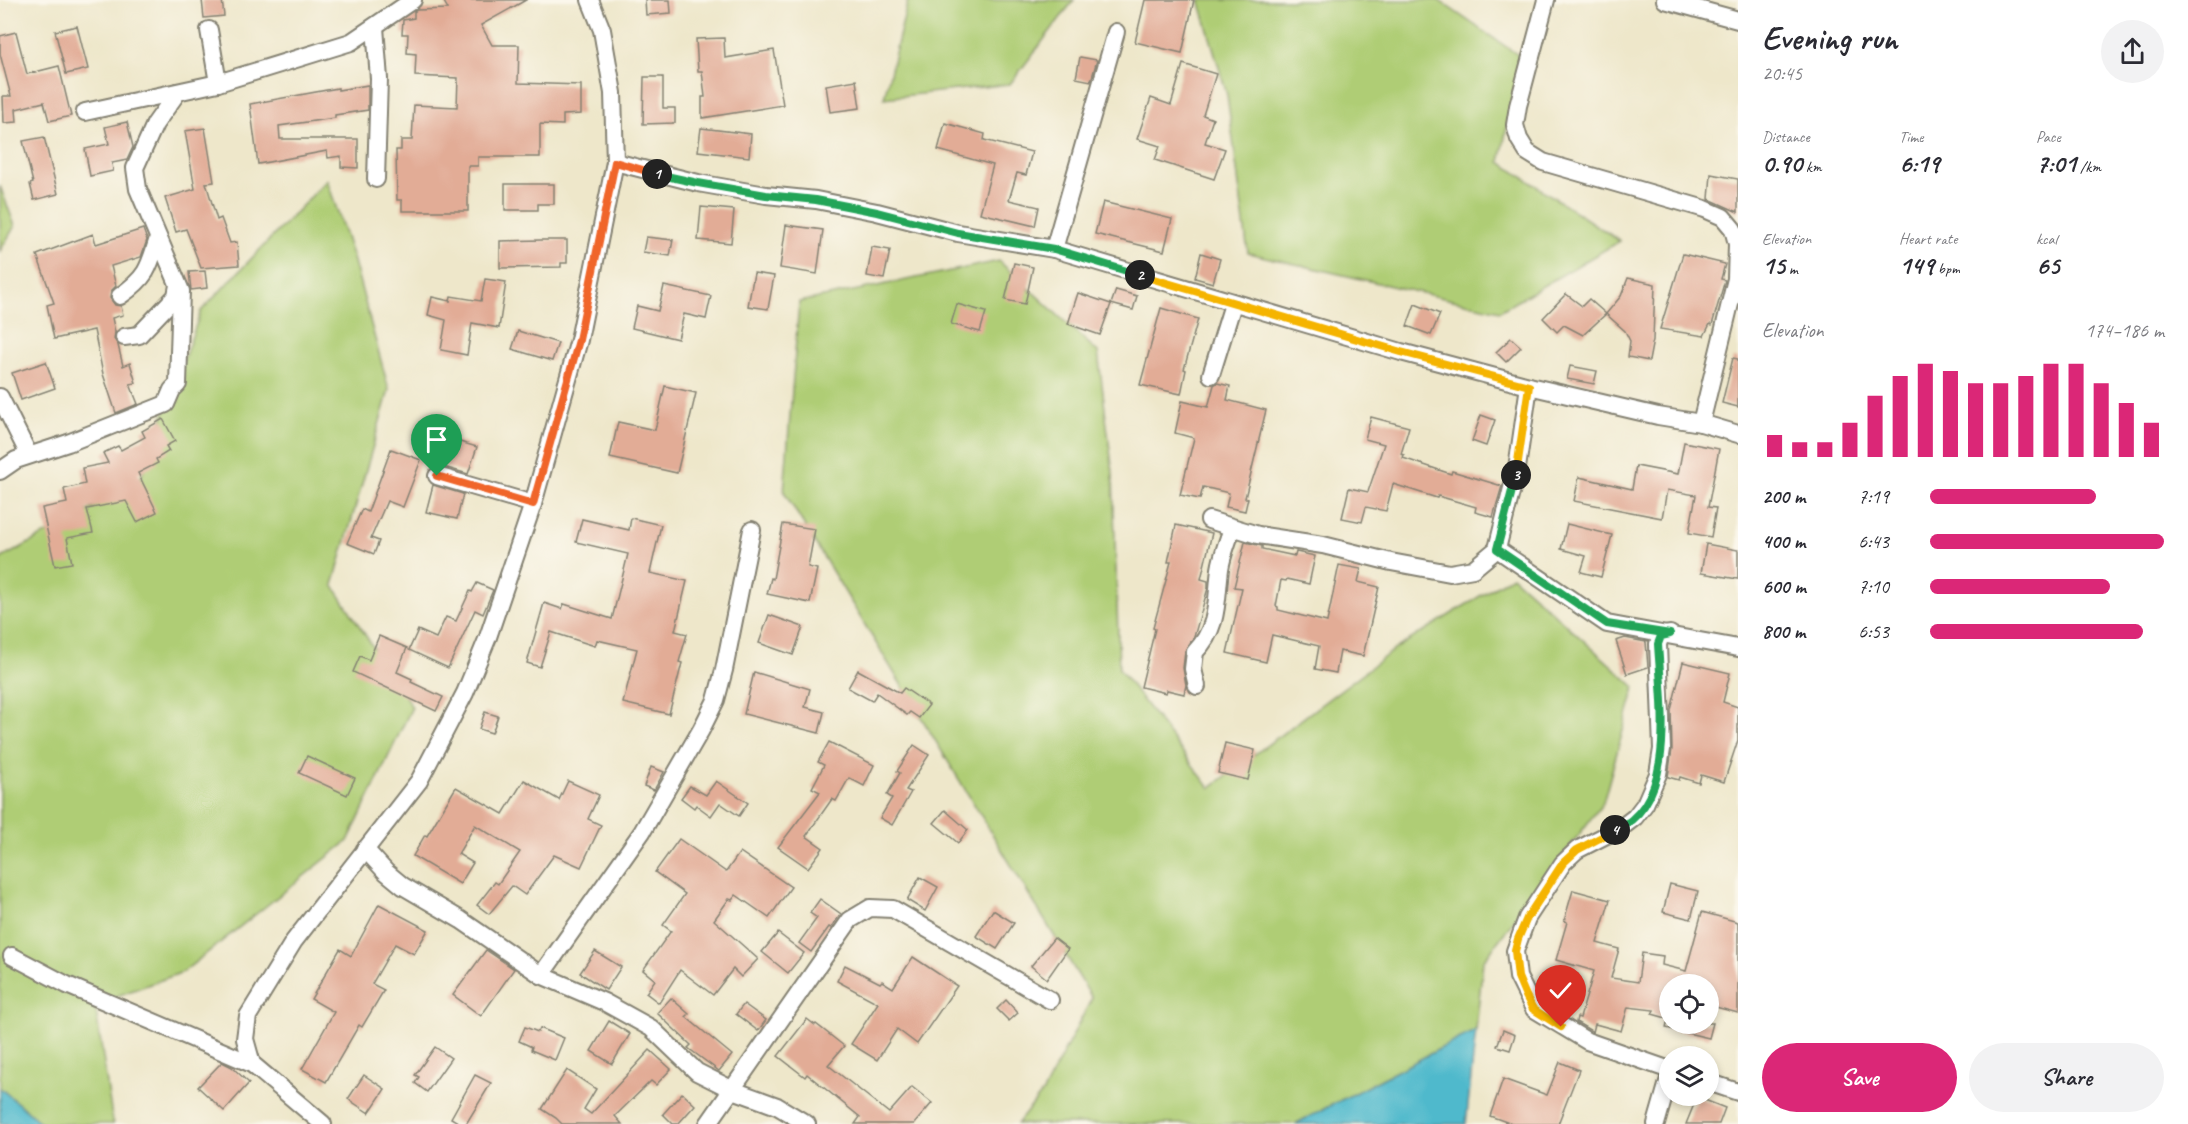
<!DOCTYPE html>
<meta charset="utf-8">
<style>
:root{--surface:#fff;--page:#f2f2f3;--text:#2b2b33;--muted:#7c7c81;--accent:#db2777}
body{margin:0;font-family:Caveat,sans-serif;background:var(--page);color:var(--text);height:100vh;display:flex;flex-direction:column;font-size:22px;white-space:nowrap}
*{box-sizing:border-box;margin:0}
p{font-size:20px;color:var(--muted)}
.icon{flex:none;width:33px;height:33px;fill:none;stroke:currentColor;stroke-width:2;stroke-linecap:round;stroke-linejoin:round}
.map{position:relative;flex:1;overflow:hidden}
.sheet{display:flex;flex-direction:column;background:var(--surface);width:450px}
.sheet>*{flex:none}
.fabs{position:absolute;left:1659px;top:974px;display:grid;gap:12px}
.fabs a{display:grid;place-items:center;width:60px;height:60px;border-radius:50%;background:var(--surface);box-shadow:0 3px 9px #0003;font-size:30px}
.pin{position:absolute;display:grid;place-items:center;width:51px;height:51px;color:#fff;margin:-62px -26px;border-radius:50% 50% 50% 0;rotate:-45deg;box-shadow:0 0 6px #0007}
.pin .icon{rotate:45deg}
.km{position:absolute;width:30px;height:30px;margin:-15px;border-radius:50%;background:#222;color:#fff;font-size:16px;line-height:30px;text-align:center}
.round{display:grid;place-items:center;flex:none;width:63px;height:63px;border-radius:32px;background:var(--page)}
.head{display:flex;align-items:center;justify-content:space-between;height:102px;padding:0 24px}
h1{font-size:33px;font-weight:800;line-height:45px}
.metrics{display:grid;grid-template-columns:repeat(3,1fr);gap:9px;height:102px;padding:6px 24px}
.metrics div{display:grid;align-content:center}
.metrics b{font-size:26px;font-weight:800}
.metrics small{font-size:16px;font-weight:400}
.metrics p{font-size:16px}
.chart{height:168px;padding:12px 24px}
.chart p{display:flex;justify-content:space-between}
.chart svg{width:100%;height:108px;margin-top:6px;stroke:var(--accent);stroke-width:6}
.cta{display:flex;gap:12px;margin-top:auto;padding:12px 24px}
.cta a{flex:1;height:69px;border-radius:36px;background:var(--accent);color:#fff;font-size:24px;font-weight:800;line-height:69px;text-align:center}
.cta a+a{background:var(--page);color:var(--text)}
ul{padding:0 24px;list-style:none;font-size:20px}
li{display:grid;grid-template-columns:96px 72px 1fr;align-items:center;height:45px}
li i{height:15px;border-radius:8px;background:var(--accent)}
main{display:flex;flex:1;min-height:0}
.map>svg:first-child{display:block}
.green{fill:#afcd74;stroke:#667448;stroke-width:1.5}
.water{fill:#4fb9cc;stroke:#366a74;stroke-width:1.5}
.building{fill:#e2ac96}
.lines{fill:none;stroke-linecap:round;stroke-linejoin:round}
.minor-casing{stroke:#858273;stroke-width:20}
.minor{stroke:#fff;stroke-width:16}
.split-1-casing{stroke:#fff;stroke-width:12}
.split-2-casing{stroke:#fff;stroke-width:12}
.split-3-casing{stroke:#fff;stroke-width:12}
.split-4-casing{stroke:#fff;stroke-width:12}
.split-5-casing{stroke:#fff;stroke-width:12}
.split-1{stroke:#f0652b;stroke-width:8}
.split-2{stroke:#22a559;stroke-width:8}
.split-3{stroke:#f5b400;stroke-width:8}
.split-4{stroke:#22a559;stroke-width:8}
.split-5{stroke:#f5b400;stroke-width:8}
</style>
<main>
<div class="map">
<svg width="1738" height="1124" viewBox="0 0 1738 1124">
<rect width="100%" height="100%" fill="#fbf7ec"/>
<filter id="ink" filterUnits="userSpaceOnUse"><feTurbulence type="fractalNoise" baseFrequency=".0167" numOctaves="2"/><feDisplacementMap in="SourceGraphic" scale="12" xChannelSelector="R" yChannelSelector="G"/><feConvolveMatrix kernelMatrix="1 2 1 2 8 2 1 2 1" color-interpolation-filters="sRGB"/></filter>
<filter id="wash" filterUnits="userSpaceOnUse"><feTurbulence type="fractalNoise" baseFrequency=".008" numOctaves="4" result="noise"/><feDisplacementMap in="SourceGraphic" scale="24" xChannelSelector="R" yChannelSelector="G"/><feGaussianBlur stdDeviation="1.35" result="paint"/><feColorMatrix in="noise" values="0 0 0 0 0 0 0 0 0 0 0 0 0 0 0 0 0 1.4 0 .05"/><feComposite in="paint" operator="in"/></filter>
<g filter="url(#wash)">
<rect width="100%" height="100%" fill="#eee7ca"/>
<g class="green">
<polygon points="908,0 1074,0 1010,84 884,98"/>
<polygon points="1199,0 1438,0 1521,57 1500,162 1620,241 1500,311 1248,253 1227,95"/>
<polygon points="327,180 353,258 389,390 333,585 412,707 348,841 183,972 95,1004 113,1124 42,1124 0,1088 0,559 139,483 201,311"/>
<polygon points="0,186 15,226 0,251"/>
<polygon points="999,261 1098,352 1113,474 1119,669 1210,788 1395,649 1512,576 1635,687 1603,803 1483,961 1476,1030 1295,1124 1017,1124 1043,1092 1092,998 784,492 799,302"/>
</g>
<g class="water">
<polygon points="1476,1030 1466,1124 1295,1124"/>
<polygon points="0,1088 42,1124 0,1124"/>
</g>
<g id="blocks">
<g class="building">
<polygon points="202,0 222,0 224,16 204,18"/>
<polygon points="443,0 526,0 481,25 492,45 519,45 518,83 581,85 581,114 563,115 563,125 540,124 540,157 478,157 478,166 468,166 468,211 402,211 402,200 397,200 396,150 401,150 401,140 412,140 414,105 457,107 458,78 415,76 416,54 407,53 408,34 402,34 403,20 414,18 414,12 417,10 448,9"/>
<polygon points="645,0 670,0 671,13 646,15"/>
<polygon points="1145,0 1194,0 1182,53 1135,42"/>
<polygon points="77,26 88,69 66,74 55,31"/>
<polygon points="16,32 27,74 59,66 71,116 49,121 44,102 16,109 17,122 4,123 3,96 11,96 0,54 0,36"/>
<polygon points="724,38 725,58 774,50 783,105 702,118 702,97 705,97 702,71 698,71 696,39"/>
<polygon points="1080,57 1097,60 1091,81 1076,78"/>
<polygon points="1183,64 1216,74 1203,115 1213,119 1205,143 1225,149 1214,179 1155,160 1160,146 1137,139 1151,98 1171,105"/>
<polygon points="644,77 663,77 663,108 675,108 675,123 643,124"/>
<polygon points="856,80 860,108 830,112 826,85"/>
<polygon points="368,85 368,110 335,115 335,118 279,126 280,139 358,139 358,168 341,167 341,156 328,158 327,151 258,164 250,104 338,88 338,90"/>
<polygon points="127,122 133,147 127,160 112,163 113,171 90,176 85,149 109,144 105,127"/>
<polygon points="945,123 985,134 984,140 1032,152 1026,175 1017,173 1009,200 1039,207 1035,226 980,213 993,165 938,150"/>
<polygon points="205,128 214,182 206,183 217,220 221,218 230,243 237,242 239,265 201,268 186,229 176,232 165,198 195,189 185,131"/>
<polygon points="701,128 751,134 749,157 698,151"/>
<polygon points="44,137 58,194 34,200 30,184 33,183 23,141"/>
<polygon points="1711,174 1738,179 1738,212 1709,199"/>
<polygon points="505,184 554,184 554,204 538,204 538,210 505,210"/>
<polygon points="1103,202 1172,219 1164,251 1095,234"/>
<polygon points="701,207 734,210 731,243 698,240"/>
<polygon points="786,225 823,230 817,274 780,268"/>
<polygon points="143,229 147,240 141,257 111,266 116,286 111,291 110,298 115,305 121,306 123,315 112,318 115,332 114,339 118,345 123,366 130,363 136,383 130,384 138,404 116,413 103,374 94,330 54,339 47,305 54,303 37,255 93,234 96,244"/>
<polygon points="646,237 673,240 670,256 643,252"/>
<polygon points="541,240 567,240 567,263 561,263 561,267 500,268 500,241"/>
<polygon points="872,247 890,250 884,279 867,276"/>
<polygon points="1201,253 1220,259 1213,283 1195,278"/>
<polygon points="1683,254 1725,264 1721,279 1725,280 1712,325 1710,324 1704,336 1660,329"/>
<polygon points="1014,263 1033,267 1025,304 1005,300"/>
<polygon points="205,271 207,288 191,290 189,272"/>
<polygon points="754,273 774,276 768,309 748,306"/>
<polygon points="1628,278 1655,284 1653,340 1649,361 1628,357 1630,341 1625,331 1606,314 1583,335 1564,325 1557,332 1543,318 1566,294 1582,306 1589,299 1606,314 1621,296"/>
<polygon points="485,279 506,282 499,328 472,323 467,355 441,350 446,320 428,315 432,297 450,301 451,296 481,301"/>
<polygon points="664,286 711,296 706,319 684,314 678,339 632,328 637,306 658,311"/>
<polygon points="1116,290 1137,296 1133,310 1111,304"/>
<polygon points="1078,293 1111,304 1100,335 1068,324"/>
<polygon points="957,304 986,312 980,332 951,324"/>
<polygon points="1415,304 1440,314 1431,335 1407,326"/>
<polygon points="1161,308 1198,319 1184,369 1186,370 1181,394 1140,385"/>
<polygon points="518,331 558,343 552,361 512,349"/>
<polygon points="1511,338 1521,347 1506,362 1496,352"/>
<polygon points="1733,358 1738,359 1738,407 1722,403"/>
<polygon points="46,362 55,388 21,400 12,373"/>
<polygon points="1570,366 1597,371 1594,384 1567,379"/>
<polygon points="1217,383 1230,386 1227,400 1266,410 1245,498 1248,498 1245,511 1226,507 1229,493 1203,487 1200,499 1180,495 1194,438 1175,433 1182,401 1208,407 1214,385"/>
<polygon points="665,386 696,393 677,473 610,458 618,422 655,430"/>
<polygon points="1481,415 1495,420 1486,446 1472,441"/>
<polygon points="1371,417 1409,427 1401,454 1404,455 1403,458 1451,474 1452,471 1502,486 1493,517 1475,512 1476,507 1438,496 1437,498 1393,484 1386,511 1366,507 1362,522 1342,518 1349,488 1368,492 1384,444 1365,439"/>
<polygon points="163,419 175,441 166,446 169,451 156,459 158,463 138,473 157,512 137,522 126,501 87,509 93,533 67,538 72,563 55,566 42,508 67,503 64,489 85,484 82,468 108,463 103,453 118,446 121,450 145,437 142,431"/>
<polygon points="453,440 477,447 468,474 444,467"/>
<polygon points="1684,442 1719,449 1708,507 1716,508 1711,537 1689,533 1696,495 1667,490 1662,518 1574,501 1579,477 1632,489 1636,466 1678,474"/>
<polygon points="391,449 421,460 403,507 387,501 371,538 379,541 374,554 347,543 362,509 368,512"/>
<polygon points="433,485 463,494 457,519 426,512"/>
<polygon points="631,518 661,525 650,573 687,581 675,631 687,634 679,662 682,663 669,714 623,703 637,649 597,640 595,646 551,632 540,667 527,663 544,603 562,609 564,604 612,619 628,554 576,542 582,519 629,530"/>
<polygon points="783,524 815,529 808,567 817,569 810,603 767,594 771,578 773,579"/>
<polygon points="1567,524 1612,535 1601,577 1581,572 1586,556 1561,549"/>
<polygon points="1176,525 1212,533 1201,579 1208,581 1208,588 1194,637 1185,651 1183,668 1186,685 1184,694 1167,690 1166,693 1141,687 1155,629 1153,628 1171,562 1168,562"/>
<polygon points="1245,542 1262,546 1262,549 1295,556 1296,552 1315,556 1309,584 1287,579 1286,581 1281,580 1276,606 1278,607 1278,610 1327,622 1339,565 1361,569 1358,582 1379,587 1363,656 1340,651 1336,673 1315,669 1319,646 1272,635 1266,662 1227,653 1242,588 1234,587"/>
<polygon points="1706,544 1738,550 1738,579 1701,573"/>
<polygon points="477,583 493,590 483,614 475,610 448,668 409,650 418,630 436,638 446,617 456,621 470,591 472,592"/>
<polygon points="769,615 803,627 793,655 759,643"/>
<polygon points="379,636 407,648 397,672 412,679 411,682 443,697 436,711 353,672 360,656 369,660"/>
<polygon points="1625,638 1646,642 1648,667 1627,674 1616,641"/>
<polygon points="1683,662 1730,673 1723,702 1738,707 1738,740 1724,782 1701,775 1699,783 1680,777 1679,780 1668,777 1672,749 1671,710"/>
<polygon points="858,670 900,693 904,688 929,705 919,718 910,712 907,715 877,693 872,701 848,688"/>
<polygon points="754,672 810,689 805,707 824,712 819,733 744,714"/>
<polygon points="485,712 498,716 492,733 479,729"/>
<polygon points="829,742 874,765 864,786 849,778 836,801 832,799 806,836 823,848 808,868 778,847 820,792 812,788 824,765 818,762"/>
<polygon points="1225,743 1255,750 1248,780 1218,773"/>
<polygon points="914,745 929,755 906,790 911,792 892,825 880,818 892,798 887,795 900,773 897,771"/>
<polygon points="307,756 355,778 347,795 299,773"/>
<polygon points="651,767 664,772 654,790 644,786"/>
<polygon points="524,780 559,800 568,781 599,795 588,819 601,825 581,867 554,855 525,895 512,886 489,914 477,905 495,882 498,884 520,852 475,825 458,854 473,863 460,884 413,856 425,835 427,836 456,787 503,814"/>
<polygon points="716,781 748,803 739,816 720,803 711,816 696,805 694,808 681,798 690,786 706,795"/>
<polygon points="945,810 968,830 958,843 934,823"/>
<polygon points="679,839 726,872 740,852 791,887 769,918 736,895 732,900 729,899 714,920 758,959 741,977 733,969 713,995 680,970 659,1003 646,993 655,980 643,970 671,931 663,925 685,894 655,872"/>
<polygon points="920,877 938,887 925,911 907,900"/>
<polygon points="1670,884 1698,891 1691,919 1663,912"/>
<polygon points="1573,890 1610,900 1597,943 1619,949 1611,978 1638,982 1642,953 1663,956 1662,965 1686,971 1702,912 1738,922 1738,1013 1708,1005 1708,984 1670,984 1670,1019 1652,1014 1654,1010 1628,1007 1621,1031 1595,1024 1593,1032 1576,1022 1577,1017 1580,1018 1594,971 1556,960 1567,922 1564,921"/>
<polygon points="820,899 841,914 831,928 829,927 811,952 799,943 817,918 810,913"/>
<polygon points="379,904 428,930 414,954 395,944 372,984 384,990 362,1027 359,1025 326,1082 302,1069 334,1012 311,999 340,949 351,956"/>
<polygon points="993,910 1014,923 997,949 976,936"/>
<polygon points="778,933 804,953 788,973 762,952"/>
<polygon points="1054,938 1068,949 1047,979 1031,966"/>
<polygon points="486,950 514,969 481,1016 453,995"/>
<polygon points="595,951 621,967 606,990 580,973"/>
<polygon points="913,957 957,986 917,1044 897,1029 877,1060 851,1044 878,1003 837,981 845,965 880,983 882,981 893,988"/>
<polygon points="671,998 689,1014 686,1017 732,1055 719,1071 688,1048 691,1045 657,1013"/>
<polygon points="1006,1000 1018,1013 1009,1021 997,1009"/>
<polygon points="744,1004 766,1020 758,1031 736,1014"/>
<polygon points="807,1019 815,1025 816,1024 844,1046 828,1065 889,1113 912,1087 932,1103 914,1124 855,1124 860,1117 807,1074 805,1077 778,1056"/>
<polygon points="609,1021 630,1034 612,1064 591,1051"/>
<polygon points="1667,1023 1713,1023 1709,1038 1666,1028"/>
<polygon points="525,1027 538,1032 540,1028 564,1038 555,1060 531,1050 532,1047 519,1041"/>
<polygon points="1503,1030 1515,1035 1510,1050 1497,1046"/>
<polygon points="435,1047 451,1058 427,1092 415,1083 419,1077 415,1075"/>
<polygon points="650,1050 671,1069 656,1085 651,1081 615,1116 622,1124 562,1124 556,1118 542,1109 567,1070 596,1089 584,1109 591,1114"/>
<polygon points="222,1062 232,1067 249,1083 224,1111 198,1087"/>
<polygon points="1560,1062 1579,1070 1558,1124 1512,1124 1490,1116 1503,1079 1547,1095"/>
<polygon points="364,1075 385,1089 369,1113 348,1099"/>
<polygon points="475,1075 491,1083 466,1124 461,1124 451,1118"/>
<polygon points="682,1093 695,1105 678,1124 673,1124 663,1114"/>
<polygon points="1697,1097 1725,1108 1719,1124 1686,1124"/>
</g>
</g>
</g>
<g filter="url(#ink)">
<use href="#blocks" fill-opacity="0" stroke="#858273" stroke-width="1.5"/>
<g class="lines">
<g class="minor-casing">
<g id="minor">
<polyline points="1546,0 1518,106 1515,125 1519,139 1527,152 1543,162 1705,209 1723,217 1733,229 1737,244 1736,279 1701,423"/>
<polyline points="1665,0 1738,20"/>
<polyline points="375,27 379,79 376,179"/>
<polyline points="209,30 218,83"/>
<polyline points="85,112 218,83 351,42 413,0"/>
<polyline points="615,162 698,183 766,195 816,200 877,212 958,233 1054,249 1401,352 1529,386 1658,416 1701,423 1738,434"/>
<polyline points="1054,249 1116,32"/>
<path d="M120,296c27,-19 29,-28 38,-58"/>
<polyline points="124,337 139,335 176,296 178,285"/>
<polyline points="1211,375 1233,304"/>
<polyline points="0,397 29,455"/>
<polyline points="0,471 16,460 68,443 166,404 172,390 178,384 181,291 138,189 135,168 155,124 177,93"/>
<polyline points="437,476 533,504"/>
<polyline points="1209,520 1258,535 1323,545 1391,562 1450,573 1473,569 1497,549 1517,468 1529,386"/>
<polyline points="1497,549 1607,624 1738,648"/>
<path d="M1197,686l-4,-17 2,-17c24,-25 21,-51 25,-83 2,-14 8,-28 12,-41"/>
<polyline points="365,849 386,872 403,886 461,920 541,975 604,1002 651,1028 697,1072 733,1090 777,1106 807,1124"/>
<polyline points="12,956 67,985 252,1064"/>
<polyline points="541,975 642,832 701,730 716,700 724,670 752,530"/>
<polyline points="1670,1070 1587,1041 1534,1009 1518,977 1515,951 1527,918 1563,863 1577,850 1622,827 1635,817 1645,804 1658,774 1662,749 1658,644 1661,636 1670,634"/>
<polyline points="1708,1082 1738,1092"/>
<polyline points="323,1124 252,1064 245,1039 248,1016 294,941 419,781 465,693 488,637 533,504 579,340 615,162 613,93 602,30 590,0"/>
<polyline points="708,1124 850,920 870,908 893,909 1050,1000"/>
<polyline points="1656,1124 1670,1075"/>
</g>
</g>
<use href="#minor" class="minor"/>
</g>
</g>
<g class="lines" filter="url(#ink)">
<g class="split-1-casing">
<polyline id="split-1" points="437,476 533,504 579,340 615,162 657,174"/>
</g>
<g class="split-2-casing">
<polyline id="split-2" points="657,174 698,183 766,195 816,200 877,212 958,233 1054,249 1140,275"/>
</g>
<g class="split-3-casing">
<polyline id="split-3" points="1140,275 1401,352 1529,386 1516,475"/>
</g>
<g class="split-4-casing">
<path id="split-4" d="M1516,475l-19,74 110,75 63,10 -9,2 -3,8c3,55 21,159 -43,186"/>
</g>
<g class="split-5-casing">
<polyline id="split-5" points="1561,1027 1533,1009 1526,996 1518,977 1515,951 1518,939 1527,918 1563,863 1577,850 1615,830"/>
</g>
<use href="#split-1" class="split-1"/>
<use href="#split-2" class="split-2"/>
<use href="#split-3" class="split-3"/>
<use href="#split-4" class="split-4"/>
<use href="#split-5" class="split-5"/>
</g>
</svg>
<div class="fabs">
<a><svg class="icon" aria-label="locate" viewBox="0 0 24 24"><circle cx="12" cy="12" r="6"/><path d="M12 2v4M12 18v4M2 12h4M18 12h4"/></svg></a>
<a><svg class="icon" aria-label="layers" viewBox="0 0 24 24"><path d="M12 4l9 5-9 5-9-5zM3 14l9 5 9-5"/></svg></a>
</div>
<div class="pin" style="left:437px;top:476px;background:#1e9e55"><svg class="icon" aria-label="arrive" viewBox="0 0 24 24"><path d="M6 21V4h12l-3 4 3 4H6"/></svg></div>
<div class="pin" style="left:1561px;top:1027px;background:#d93025"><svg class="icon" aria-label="check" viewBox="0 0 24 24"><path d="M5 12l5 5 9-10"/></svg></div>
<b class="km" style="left:657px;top:174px">1</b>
<b class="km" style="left:1140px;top:275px">2</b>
<b class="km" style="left:1516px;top:475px">3</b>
<b class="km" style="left:1615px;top:830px">4</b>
</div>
<section class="sheet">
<div class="head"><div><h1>Evening run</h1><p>20:45</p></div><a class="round"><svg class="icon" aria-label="share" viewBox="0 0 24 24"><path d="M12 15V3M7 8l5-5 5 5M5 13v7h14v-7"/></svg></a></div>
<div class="metrics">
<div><p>Distance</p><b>0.90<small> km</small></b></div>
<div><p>Time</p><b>6:19</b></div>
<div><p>Pace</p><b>7:01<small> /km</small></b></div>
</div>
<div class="metrics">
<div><p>Elevation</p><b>15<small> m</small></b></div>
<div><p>Heart rate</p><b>149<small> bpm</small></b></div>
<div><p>kcal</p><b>65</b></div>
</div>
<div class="chart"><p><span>Elevation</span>174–186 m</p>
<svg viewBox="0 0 160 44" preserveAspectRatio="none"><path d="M5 44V35M15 44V38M25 44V38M35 44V30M45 44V19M55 44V11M65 44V6M75 44V9M85 44V14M95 44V14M105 44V11M115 44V6M125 44V6M135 44V14M145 44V22M155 44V30"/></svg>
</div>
<ul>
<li><b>200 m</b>7:19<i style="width:71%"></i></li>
<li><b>400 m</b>6:43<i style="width:100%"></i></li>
<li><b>600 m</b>7:10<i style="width:77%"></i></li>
<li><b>800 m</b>6:53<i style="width:91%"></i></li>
</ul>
<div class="cta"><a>Save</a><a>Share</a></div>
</section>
</main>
